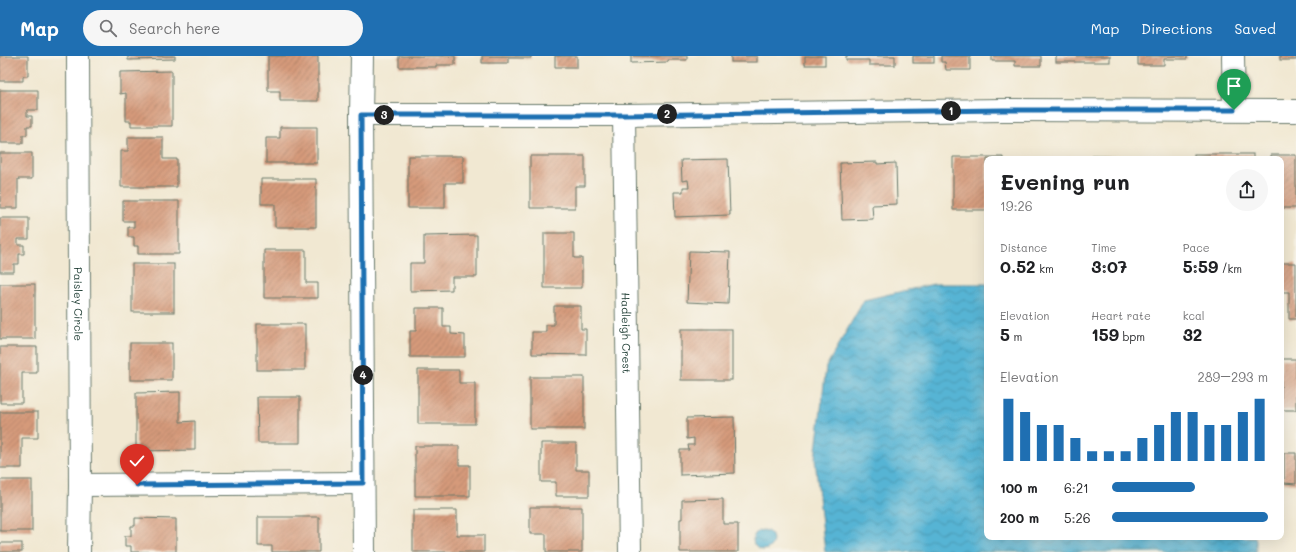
<!DOCTYPE html>
<meta charset="utf-8">
<style>
:root{--surface:#fff;--page:#f6f6f6;--text:#202124;--muted:#757577;--accent:#1f6fb2}
body{margin:0;font-family:Mali,sans-serif;background:var(--page);color:var(--text);height:100vh;display:flex;flex-direction:column;font-size:15px;white-space:nowrap}
*{box-sizing:border-box;margin:0}
p{font-size:13px;color:var(--muted)}
.icon{flex:none;width:22px;height:22px;fill:none;stroke:currentColor;stroke-width:2;stroke-linecap:round;stroke-linejoin:round}
.map{position:relative;flex:1;overflow:hidden}
.sheet{position:absolute;left:984px;top:100px;width:300px;height:384px;display:flex;flex-direction:column;background:var(--surface);border-radius:8px;box-shadow:0 4px 16px #0002}
.sheet>*{flex:none}
.pin{position:absolute;display:grid;place-items:center;width:34px;height:34px;color:#fff;margin:-41px -17px;border-radius:50% 50% 50% 0;rotate:-45deg;box-shadow:0 0 4px #0007}
.pin .icon{rotate:45deg}
.km{position:absolute;width:20px;height:20px;margin:-10px;border-radius:50%;background:#222;color:#fff;font-size:11px;line-height:20px;text-align:center}
.round{display:grid;place-items:center;flex:none;width:42px;height:42px;border-radius:21px;background:var(--page)}
.head{display:flex;align-items:center;justify-content:space-between;height:68px;padding:0 16px}
h1{font-size:22px;font-weight:700;line-height:30px}
.figures{display:grid;grid-template-columns:repeat(3,1fr);gap:6px;height:68px;padding:4px 16px}
.figures div{display:grid;align-content:center}
.figures b{font-size:17px;font-weight:700}
.figures small{font-size:11px;font-weight:400}
.figures p{font-size:11px}
.chart{height:112px;padding:8px 16px}
.chart p{display:flex;justify-content:space-between}
.chart svg{width:100%;height:72px;margin-top:4px;stroke:var(--accent);stroke-width:6}
ul{padding:0 16px;list-style:none;font-size:13px}
li{display:grid;grid-template-columns:64px 48px 1fr;align-items:center;height:30px}
li i{height:10px;border-radius:5px;background:var(--accent)}
header{display:flex;align-items:center;gap:24px;box-sizing:border-box;height:56px;padding:0 20px;background:var(--accent);color:#fff}
header strong{font-size:19px}
nav{display:flex;gap:22px;margin-inline-start:auto;font-size:14px}
.search{width:280px;height:36px;background:var(--page);display:flex;align-items:center;gap:10px;box-sizing:border-box;padding:0 14px;border-radius:22px;color:var(--muted);font-size:15px}
.map>svg:first-child{display:block}
.water{fill:url(#water-waves);stroke:#3a7884}
.building{fill:url(#building-hatch)}
.lines{fill:none;stroke-linecap:round;stroke-linejoin:round}
.minor-casing{stroke:#68796b;stroke-width:24}
.minor{stroke:#fff;stroke-width:22}
.route-casing{stroke:#fff;stroke-width:8}
.route{stroke:#1f6fb2;stroke-width:5}
.labels{text-anchor:middle;dominant-baseline:central;stroke-width:3;stroke-linejoin:round;paint-order:stroke}
.street-label{font-size:11px;fill:#1f3d34;stroke:#f7f3e8}
</style>
<header>
<strong>Map</strong>
<div class="search"><svg class="icon" aria-label="search" viewBox="0 0 24 24"><circle cx="10" cy="10" r="6"/><path d="M15 15l6 6"/></svg>Search here</div>
<nav><a>Map</a><a>Directions</a><a>Saved</a></nav>
</header>
<div class="map">
<svg width="1296" height="496" viewBox="0 0 1296 496">
<defs>
<pattern id="water-waves" width="16" height="10" patternUnits="userSpaceOnUse"><rect width="16" height="10" fill="#56b4d4"/><path d="M0 5q4-4 8 0t8 0" fill="none" stroke="#4794ad"/></pattern>
<pattern id="building-hatch" width="6" height="6" patternUnits="userSpaceOnUse"><rect width="6" height="6" fill="#d59a7a"/><path d="M-1 1l2-2M0 6l6-6M5 7l2-2" fill="none" stroke="#ac7f65"/></pattern>
</defs>
<rect width="100%" height="100%" fill="#f7f3e8"/>
<filter id="ink" filterUnits="userSpaceOnUse"><feTurbulence type="fractalNoise" baseFrequency=".025" numOctaves="2"/><feDisplacementMap in="SourceGraphic" scale="8" xChannelSelector="R" yChannelSelector="G"/><feConvolveMatrix kernelMatrix="1 2 1 2 8 2 1 2 1" color-interpolation-filters="sRGB"/></filter>
<filter id="wash" filterUnits="userSpaceOnUse"><feTurbulence type="fractalNoise" baseFrequency=".012" numOctaves="4" result="noise"/><feDisplacementMap in="SourceGraphic" scale="16" xChannelSelector="R" yChannelSelector="G"/><feGaussianBlur stdDeviation="0.9" result="paint"/><feColorMatrix in="noise" values="0 0 0 0 0 0 0 0 0 0 0 0 0 0 0 0 0 1.4 0 .05"/><feComposite in="paint" operator="in"/></filter>
<g filter="url(#wash)">
<rect width="100%" height="100%" fill="#f1e8d2"/>
<g class="water">
<polygon points="934,228 987,228 987,481 1255,481 1256,484 1256,496 825,496 815,403 826,311 864,244"/>
<circle cx="763" cy="484" r="10"/>
</g>
<g id="blocks">
<g class="building">
<polygon points="0,0 28,0 28,20 23,20 23,25 0,25"/>
<polygon points="128,0 175,0 175,3 128,4"/>
<polygon points="268,0 318,0 318,45 280,45 280,35 268,35"/>
<polygon points="399,0 455,0 455,9 436,9 436,11 399,11"/>
<polygon points="482,0 531,0 531,2 508,2 508,7 482,7"/>
<rect x="555" y="0" width="22" height="11"/>
<polygon points="631,0 687,0 687,4 668,4 668,6 631,7"/>
<rect x="731" y="0" width="26" height="6"/>
<rect x="805" y="0" width="20" height="9"/>
<polygon points="846,0 895,0 895,9 869,9 869,4 846,4"/>
<rect x="913" y="0" width="21" height="7"/>
<polygon points="941,0 970,0 970,14 946,14 945,6 941,6"/>
<polygon points="992,0 1041,0 1041,10 1015,10 1015,5 992,5"/>
<rect x="1056" y="0" width="54" height="6"/>
<polygon points="1138,0 1187,0 1187,3 1164,3 1164,9 1138,9"/>
<rect x="1280" y="0" width="16" height="4"/>
<polygon points="172,15 172,70 131,70 131,65 126,65 126,37 120,38 120,16"/>
<polygon points="0,34 38,34 38,54 27,54 27,60 32,60 32,70 27,70 27,79 23,79 23,87 0,87"/>
<polygon points="280,71 317,71 317,107 266,107 266,82 280,82"/>
<polygon points="128,81 163,81 163,103 177,103 177,131 121,131 121,95 128,95"/>
<polygon points="0,97 32,97 32,123 18,123 18,152 0,152"/>
<rect x="1194" y="98" width="59" height="5"/>
<polygon points="1271,99 1296,99 1296,152 1281,152 1281,103 1271,103"/>
<polygon points="408,100 463,100 463,127 445,127 445,152 408,152"/>
<polygon points="530,100 585,100 585,130 575,130 575,152 530,152"/>
<polygon points="1092,100 1142,101 1142,103 1092,103"/>
<polygon points="953,101 1003,101 1003,103 987,103 987,154 953,154"/>
<polygon points="728,103 730,159 675,161 674,136 683,136 683,131 689,131 688,124 682,125 681,104"/>
<polygon points="877,106 877,108 896,107 897,148 872,149 873,163 842,164 840,107"/>
<polygon points="261,123 316,123 316,171 275,171 275,148 261,148"/>
<polygon points="123,145 179,145 179,198 138,198 138,190 134,190 134,181 128,181 128,171 134,171 134,165 123,165"/>
<polygon points="0,162 29,162 29,183 18,183 18,189 24,189 24,198 19,198 19,208 14,208 14,216 0,216"/>
<polygon points="544,177 574,177 574,202 582,202 582,232 544,232"/>
<polygon points="477,179 477,221 452,221 452,234 410,235 410,207 424,207 424,180"/>
<polygon points="264,194 306,194 306,227 318,227 318,242 264,242"/>
<polygon points="689,195 730,196 728,248 687,246"/>
<polygon points="1281,207 1296,207 1296,263 1289,263 1289,236 1281,236"/>
<rect x="132" y="208" width="42" height="48"/>
<rect x="0" y="228" width="35" height="55"/>
<polygon points="554,250 581,250 581,273 586,273 586,299 532,298 532,276 546,276 546,269 554,269"/>
<polygon points="416,252 443,252 443,271 451,271 451,278 465,279 465,301 410,301 410,275 416,275"/>
<rect x="257" y="268" width="48" height="46"/>
<rect x="681" y="273" width="51" height="51"/>
<rect x="130" y="287" width="42" height="37"/>
<polygon points="0,291 37,291 37,317 22,317 22,347 0,347"/>
<rect x="1281" y="303" width="15" height="51"/>
<polygon points="418,314 459,314 459,327 475,327 475,368 418,368"/>
<rect x="530" y="321" width="54" height="52"/>
<polygon points="180,336 180,366 195,365 195,394 136,395 136,337"/>
<polygon points="257,341 300,341 300,387 258,387"/>
<polygon points="0,356 38,356 38,382 22,382 22,412 0,412"/>
<polygon points="734,361 735,417 680,419 680,394 689,394 688,389 694,389 694,382 687,383 687,362"/>
<polygon points="541,387 576,387 576,414 589,414 589,440 556,440 556,426 541,426"/>
<polygon points="415,390 459,390 459,409 470,409 470,440 415,440"/>
<polygon points="1284,397 1296,397 1296,428 1284,427"/>
<rect x="0" y="424" width="32" height="51"/>
<polygon points="723,443 723,468 738,468 738,496 680,496 680,463 682,463 682,444"/>
<polygon points="530,451 582,451 582,496 546,496 546,478 530,478"/>
<polygon points="413,454 457,454 457,479 484,479 484,496 413,496"/>
<polygon points="258,461 319,461 319,496 272,496 272,490 258,490"/>
<polygon points="135,462 176,463 176,496 131,496 131,490 125,490 125,480 131,480 131,470 135,470"/>
<rect x="0" y="487" width="22" height="9"/>
</g>
</g>
</g>
<g filter="url(#ink)">
<use href="#blocks" fill-opacity="0" stroke="#68796b" stroke-width="1"/>
<g class="lines">
<g class="minor-casing">
<g id="minor">
<path id="s1" d="M78,0l2,429 -1,67"/>
<polyline points="362,0 361,59 364,496"/>
<polyline points="1233,0 1234,54"/>
<polyline points="361,59 624,59 1003,54 1296,55"/>
<path id="s2" d="M624,59l6,437"/>
<polyline points="80,429 363,427"/>
</g>
</g>
<use href="#minor" class="minor"/>
</g>
</g>
<g class="lines" filter="url(#ink)">
<g class="route-casing">
<polyline id="route" points="137,429 363,427 361,59 624,59 1003,54 1234,54"/>
</g>
<use href="#route" class="route"/>
</g>
<g class="labels">
<g class="street-label">
<text stroke="none"><textPath href="#s1" startOffset="248">Paisley Circle</textPath></text>
<text stroke="none"><textPath href="#s2" startOffset="218">Hadleigh Crest</textPath></text>
</g>
</g>
</svg>
<div class="pin" style="left:1234px;top:54px;background:#1e9e55"><svg class="icon" aria-label="arrive" viewBox="0 0 24 24"><path d="M6 21V4h12l-3 4 3 4H6"/></svg></div>
<div class="pin" style="left:137px;top:429px;background:#d93025"><svg class="icon" aria-label="check" viewBox="0 0 24 24"><path d="M5 12l5 5 9-10"/></svg></div>
<b class="km" style="left:951px;top:55px">1</b>
<b class="km" style="left:667px;top:58px">2</b>
<b class="km" style="left:384px;top:59px">3</b>
<b class="km" style="left:363px;top:319px">4</b>
<section class="sheet">
<div class="head"><div><h1>Evening run</h1><p>19:26</p></div><a class="round"><svg class="icon" aria-label="share" viewBox="0 0 24 24"><path d="M12 15V3M7 8l5-5 5 5M5 13v7h14v-7"/></svg></a></div>
<div class="figures">
<div><p>Distance</p><b>0.52<small> km</small></b></div>
<div><p>Time</p><b>3:07</b></div>
<div><p>Pace</p><b>5:59<small> /km</small></b></div>
</div>
<div class="figures">
<div><p>Elevation</p><b>5<small> m</small></b></div>
<div><p>Heart rate</p><b>159<small> bpm</small></b></div>
<div><p>kcal</p><b>32</b></div>
</div>
<div class="chart"><p><span>Elevation</span>289–293 m</p>
<svg viewBox="0 0 160 44" preserveAspectRatio="none"><path d="M5 44V6M15 44V14M25 44V22M35 44V22M45 44V30M55 44V38M65 44V38M75 44V38M85 44V30M95 44V22M105 44V14M115 44V14M125 44V22M135 44V22M145 44V14M155 44V6"/></svg>
</div>
<ul>
<li><b>100 m</b>6:21<i style="width:53%"></i></li>
<li><b>200 m</b>5:26<i style="width:100%"></i></li>
</ul>
</section>
</div>
